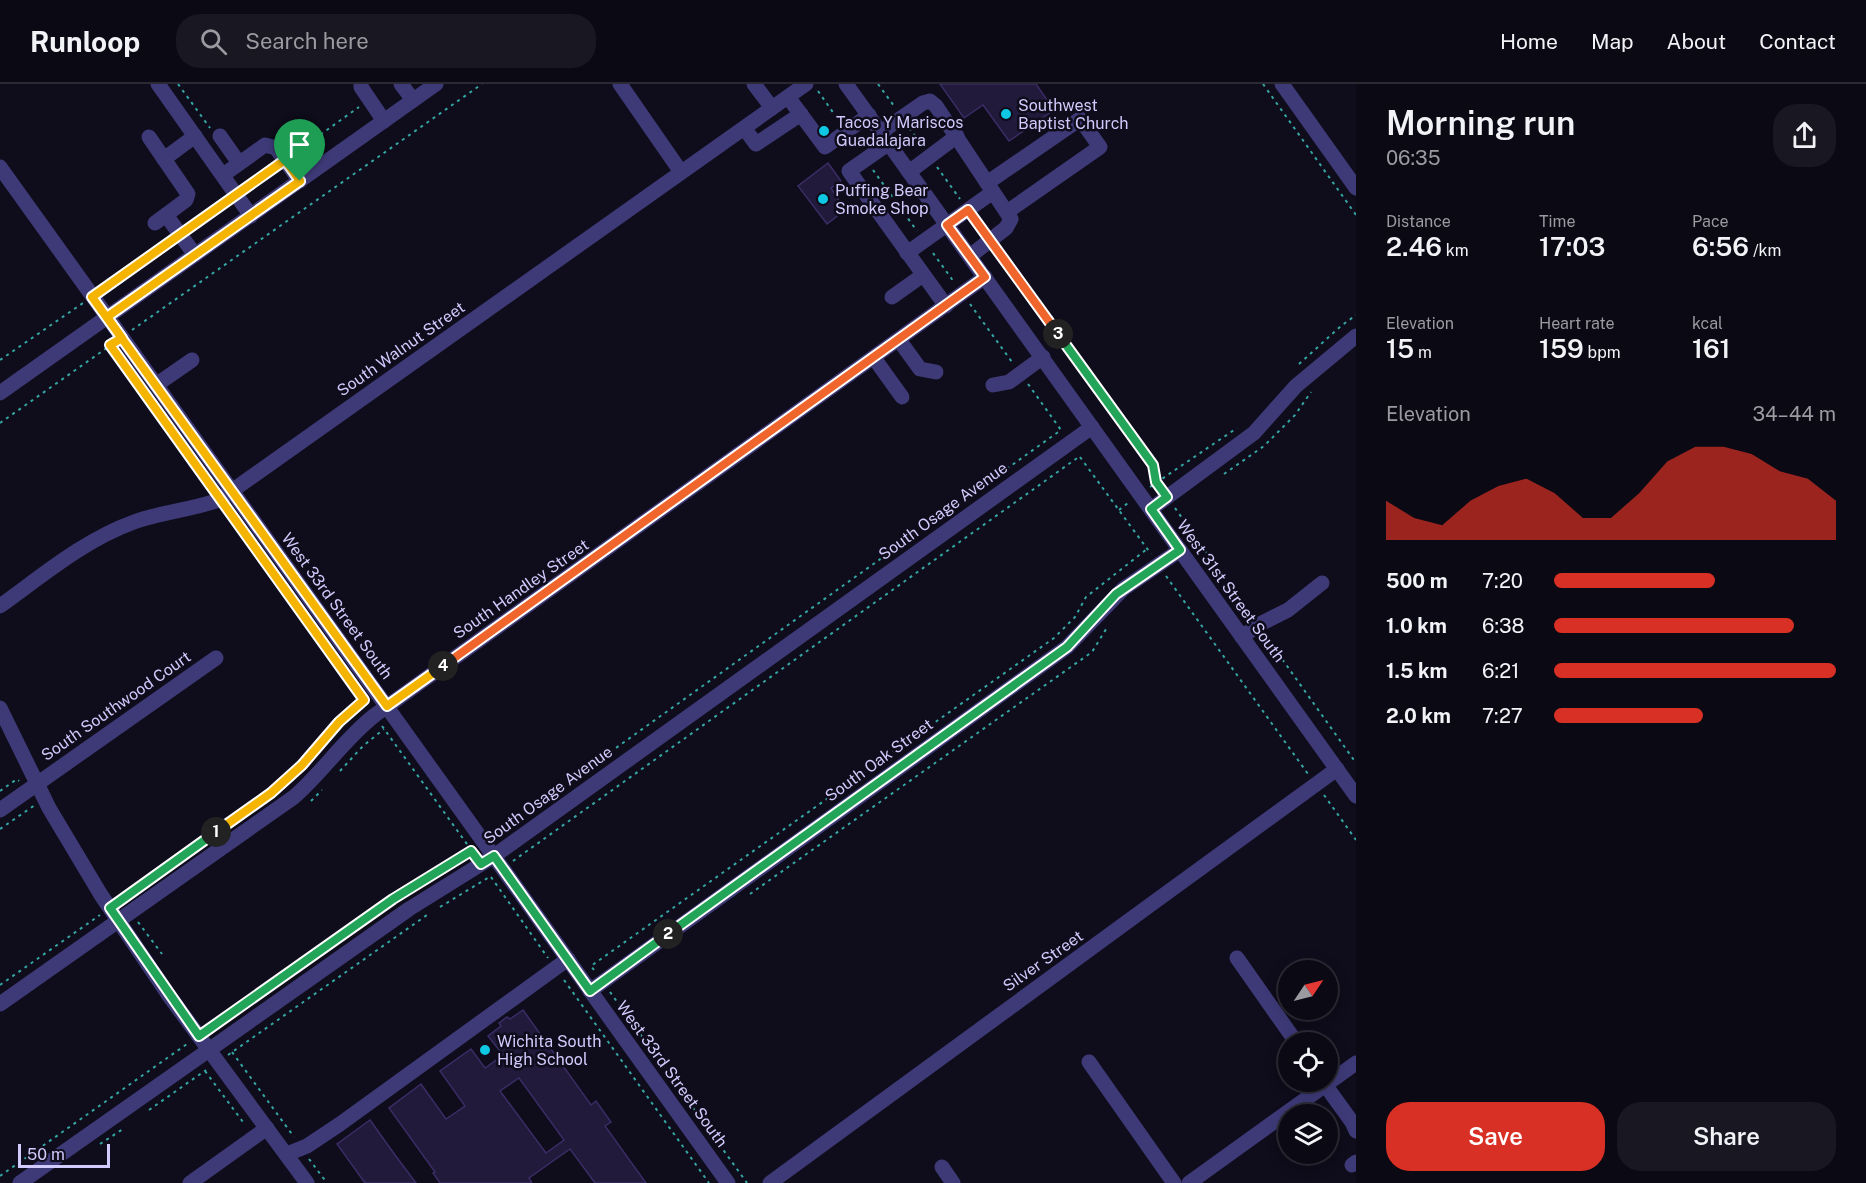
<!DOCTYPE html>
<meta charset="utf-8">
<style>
:root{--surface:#0b0914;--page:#191722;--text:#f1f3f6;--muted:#9a9aa0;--line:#2b2a34;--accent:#d93025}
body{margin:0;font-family:"Public Sans",sans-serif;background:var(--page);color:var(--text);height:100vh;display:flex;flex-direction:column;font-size:22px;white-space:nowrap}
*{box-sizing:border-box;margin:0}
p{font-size:20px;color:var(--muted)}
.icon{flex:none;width:33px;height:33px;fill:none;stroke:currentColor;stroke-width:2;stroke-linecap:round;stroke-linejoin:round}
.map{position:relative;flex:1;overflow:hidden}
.sheet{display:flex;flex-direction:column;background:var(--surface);width:510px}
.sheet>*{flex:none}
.needle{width:39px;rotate:55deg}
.controls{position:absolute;left:1278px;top:876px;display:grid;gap:12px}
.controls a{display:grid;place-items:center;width:60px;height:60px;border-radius:50%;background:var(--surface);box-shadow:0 3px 15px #0003,0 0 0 2px var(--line);font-size:30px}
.scale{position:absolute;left:18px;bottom:15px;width:92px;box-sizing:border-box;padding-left:6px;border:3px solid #d1cafc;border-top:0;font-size:16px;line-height:21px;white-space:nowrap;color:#d1cafc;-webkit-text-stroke:4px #0f0c1b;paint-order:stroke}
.pin{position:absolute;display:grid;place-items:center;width:51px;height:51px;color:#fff;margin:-62px -26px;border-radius:50% 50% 50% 0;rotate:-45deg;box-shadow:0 0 6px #0007}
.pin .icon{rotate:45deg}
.km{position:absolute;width:30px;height:30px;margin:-15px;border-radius:50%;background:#222;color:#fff;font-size:16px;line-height:30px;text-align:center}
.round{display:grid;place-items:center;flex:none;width:63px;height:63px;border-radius:24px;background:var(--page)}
.head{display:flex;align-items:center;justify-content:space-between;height:102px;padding:0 30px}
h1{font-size:33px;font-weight:600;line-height:45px}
.figures{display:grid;grid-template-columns:repeat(3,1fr);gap:9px;height:102px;padding:6px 30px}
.figures div{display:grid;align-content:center}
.figures b{font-size:26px;font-weight:600}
.figures small{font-size:16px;font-weight:400}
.figures p{font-size:16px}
.chart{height:168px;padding:12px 30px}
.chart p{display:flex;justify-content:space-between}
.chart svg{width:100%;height:108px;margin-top:6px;fill:var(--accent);opacity:.7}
.primary-button{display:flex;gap:12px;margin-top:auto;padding:12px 30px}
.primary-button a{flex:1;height:69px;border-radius:24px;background:var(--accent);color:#fff;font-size:24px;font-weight:600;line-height:69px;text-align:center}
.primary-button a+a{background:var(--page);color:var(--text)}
ul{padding:0 30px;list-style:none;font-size:20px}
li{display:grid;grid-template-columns:96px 72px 1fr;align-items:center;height:45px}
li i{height:15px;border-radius:8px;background:var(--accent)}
header{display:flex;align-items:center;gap:36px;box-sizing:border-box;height:84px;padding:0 30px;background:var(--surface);border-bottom:2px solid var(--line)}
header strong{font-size:28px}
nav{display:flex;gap:33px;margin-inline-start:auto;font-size:21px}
.search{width:420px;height:54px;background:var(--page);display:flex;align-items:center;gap:15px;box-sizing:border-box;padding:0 21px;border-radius:24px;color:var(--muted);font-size:22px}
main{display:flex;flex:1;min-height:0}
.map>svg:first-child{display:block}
.building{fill:#211a3b;stroke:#3a2d66;stroke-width:1.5;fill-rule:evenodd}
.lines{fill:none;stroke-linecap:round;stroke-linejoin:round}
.path{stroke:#34a6a3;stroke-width:2;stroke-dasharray:3 4.5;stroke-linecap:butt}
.minor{stroke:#3e3a78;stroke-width:15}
.split-1-casing{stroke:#fff;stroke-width:12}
.split-2-casing{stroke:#fff;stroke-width:12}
.split-3-casing{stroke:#fff;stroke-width:12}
.split-4-casing{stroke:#fff;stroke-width:12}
.split-5-casing{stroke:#fff;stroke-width:12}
.split-1{stroke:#f5b400;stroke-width:8}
.split-2{stroke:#22a559;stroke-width:8}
.split-3{stroke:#22a559;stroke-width:8}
.split-4{stroke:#f0652b;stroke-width:8}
.split-5{stroke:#f5b400;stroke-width:8}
.poi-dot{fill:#0ec7e3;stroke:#0f0c1b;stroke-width:2}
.labels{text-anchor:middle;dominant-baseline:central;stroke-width:5;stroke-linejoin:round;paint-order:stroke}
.poi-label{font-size:16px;fill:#d1cafc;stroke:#0f0c1b;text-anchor:start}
.street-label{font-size:16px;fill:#d1cafc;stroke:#0f0c1b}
</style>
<header>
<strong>Runloop</strong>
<div class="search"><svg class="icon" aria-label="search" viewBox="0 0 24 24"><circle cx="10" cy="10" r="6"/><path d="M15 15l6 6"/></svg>Search here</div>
<nav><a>Home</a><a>Map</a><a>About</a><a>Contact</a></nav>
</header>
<main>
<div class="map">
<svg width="1356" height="1099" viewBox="0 0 1356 1099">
<rect width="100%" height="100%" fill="#0f0c1b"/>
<g class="building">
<polygon points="940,0 1036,0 1054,26 1009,57 983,21 964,34"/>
<polygon points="828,79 841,97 831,104 845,126 827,140 798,102"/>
<path d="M523,926l68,95 5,-4 15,21 -6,4 41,57h-51l-25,-34 -41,29 3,5h-92l-7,-10 2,-1 -46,-64 32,-24 25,35 19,-13 -25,-35 31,-22 14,19 18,-13 -15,-19 13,-10 -2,-3 8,-6 3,2zM519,994l45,62 -18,13 -46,-62z"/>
<polygon points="370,1036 395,1071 416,1099 365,1099 337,1060"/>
</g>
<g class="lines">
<g class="path">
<polyline points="178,0 210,44"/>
<polyline points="878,0 894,22"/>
<polyline points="1263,0 1356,131"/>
<polyline points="818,7 839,37"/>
<polyline points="909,44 922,61"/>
<polyline points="296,68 359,23"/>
<polyline points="937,83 960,115"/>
<polyline points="873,86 917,147"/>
<polyline points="247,103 274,83"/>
<polyline points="975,137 983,147"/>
<polyline points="191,143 225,118"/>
<polyline points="998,168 1153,381 1156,398 1159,402"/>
<polyline points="933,169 954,198"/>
<polyline points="103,205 169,158"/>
<polyline points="970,220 1012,278"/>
<polyline points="132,246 482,0"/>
<polyline points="0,276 83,219"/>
<polyline points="1299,280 1341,242 1356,231"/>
<polyline points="1028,300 1061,346"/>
<polyline points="0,339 111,261"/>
<polyline points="1080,373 1151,470"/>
<polyline points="1224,390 1264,362 1295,331 1311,308"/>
<polyline points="1150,403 1237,344"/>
<polyline points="1175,424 1250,530"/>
<polyline points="1119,426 1128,419"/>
<polyline points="1166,492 1308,690"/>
<polyline points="1265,551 1356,679"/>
<polyline points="382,642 472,767"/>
<polyline points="340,687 363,662 384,645"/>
<polyline points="0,707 17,695 19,697"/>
<polyline points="1324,711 1356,756"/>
<polyline points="311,717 322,706"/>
<polyline points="0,745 35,721"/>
<polyline points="494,751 1061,346"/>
<polyline points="513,777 1080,372"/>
<polyline points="491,793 548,874"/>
<polyline points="750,810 1092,568 1108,542"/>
<polyline points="119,817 269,711 301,682 339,637 364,617"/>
<polyline points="440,823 491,792"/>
<polyline points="138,838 162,870"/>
<polyline points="594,886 591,882 1054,554 1075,533 1086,513 1147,465"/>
<polyline points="564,896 709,1099"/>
<polyline points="0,901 100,831"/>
<polyline points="610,908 747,1099"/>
<polyline points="209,945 393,815 472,766"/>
<polyline points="232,968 294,1053"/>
<polyline points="228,971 427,831"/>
<polyline points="205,987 243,1038"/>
<polyline points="149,1026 206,986"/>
<polyline points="100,1060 123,1045"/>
<polyline points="309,1075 327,1099"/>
<polyline points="0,1092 187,960"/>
</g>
<g class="minor">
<polyline points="158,0 251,132"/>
<polyline points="361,0 361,3 384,37"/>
<polyline points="401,0 413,16"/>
<polyline points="620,0 681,88"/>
<polyline points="754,0 772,24"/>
<polyline points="846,0 1356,712"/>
<polyline points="1282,0 1356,104"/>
<polyline points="788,13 825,63 869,31"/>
<polyline points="744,44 756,60 801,30"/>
<polyline points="881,48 923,19 930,17 936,22 1011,135 1006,144 970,172"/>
<polyline points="220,52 239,79"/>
<polyline points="149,53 164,75"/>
<polyline points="889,59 849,87 946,222"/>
<polyline points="0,83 728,1099"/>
<polyline points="909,88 957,52"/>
<polyline points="223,91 265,61 276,64 300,97"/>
<polyline points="987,99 1080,35 1100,63 1007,128"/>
<polyline points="166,131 195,171"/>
<polyline points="155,139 186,116 188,110 164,75 195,52"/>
<polyline points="907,169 993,108"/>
<polyline points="892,213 923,191"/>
<polyline points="899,256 920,285 936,288"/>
<polyline points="874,274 902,313"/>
<polyline points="156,301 192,276"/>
<polyline points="993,301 1009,298 1043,273"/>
<polyline points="0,309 436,0"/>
<polyline points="1151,425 1254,349 1296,302 1356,252"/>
<path d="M0,522c42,-30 84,-66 134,-84 27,-10 57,-12 85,-22l587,-416"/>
<polyline points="1242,553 1258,541 1288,526 1322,499"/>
<polyline points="0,624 49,724 101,811 170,913 307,1099"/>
<polyline points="0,726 216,574"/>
<polyline points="1237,874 1296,958"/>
<polyline points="590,907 1067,563 1123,505 1180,466"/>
<path d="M0,920l294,-207c29,-25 50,-58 81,-82l610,-438"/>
<polyline points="1089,978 1174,1099"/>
<polyline points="1323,998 1352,1038 1356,1047"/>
<polyline points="287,1070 307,1062 340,1040 568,875"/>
<polyline points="1352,1081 1356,1078"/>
<polyline points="942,1083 953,1099"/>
<polyline points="20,1099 409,825 494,772 1092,343"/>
<polyline points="190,1099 267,1044"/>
<path d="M770,1099c188,-139 378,-276 567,-414"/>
<polyline points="1189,1099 1356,979"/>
</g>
</g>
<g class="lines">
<g class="split-1-casing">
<polyline id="split-1" points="216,748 271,709 302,681 339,638 364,616 110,261 122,254 107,233 300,97"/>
</g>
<g class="split-2-casing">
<polyline id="split-2" points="216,748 110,824 199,952 393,815 471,767 481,780 494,772 590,907 668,850"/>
</g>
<g class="split-3-casing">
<polyline id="split-3" points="668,850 1067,563 1116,510 1180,466 1151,425 1167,413 1156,398 1153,381 1058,250"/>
</g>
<g class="split-4-casing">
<polyline id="split-4" points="443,582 985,193 947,141 968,126 1058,250"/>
</g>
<g class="split-5-casing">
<polyline id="split-5" points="300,97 285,76 92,213 387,622 443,582"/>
</g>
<use href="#split-1" class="split-1"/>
<use href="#split-2" class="split-2"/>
<use href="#split-3" class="split-3"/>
<use href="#split-4" class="split-4"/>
<use href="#split-5" class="split-5"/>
</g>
<g class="poi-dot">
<circle cx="1006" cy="30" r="6"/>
<circle cx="824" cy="47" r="6"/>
<circle cx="823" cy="115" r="6"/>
<circle cx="485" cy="966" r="6"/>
</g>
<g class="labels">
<g class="poi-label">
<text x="1018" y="21">Southwest<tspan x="1018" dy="18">Baptist Church</tspan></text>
<text x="836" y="38">Tacos Y Mariscos<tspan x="836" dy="18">Guadalajara</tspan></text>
<text x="835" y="106">Puffing Bear<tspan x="835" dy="18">Smoke Shop</tspan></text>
<text x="497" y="957">Wichita South<tspan x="497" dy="18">High School</tspan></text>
</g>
<g class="street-label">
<text transform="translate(401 265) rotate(-35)">South Walnut Street</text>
<text transform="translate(943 427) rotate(-36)">South Osage Avenue</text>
<text transform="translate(521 505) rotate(-35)">South Handley Street</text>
<text transform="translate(1231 507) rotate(54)">West 31st Street South</text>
<text transform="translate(337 522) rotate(54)">West 33rd Street South</text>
<text transform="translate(116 622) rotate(-35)">South Southwood Court</text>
<text transform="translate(879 676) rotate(-36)">South Oak Street</text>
<text transform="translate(548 711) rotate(-36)">South Osage Avenue</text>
<text transform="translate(1043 877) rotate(-35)">Silver Street</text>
<text transform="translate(672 990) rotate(54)">West 33rd Street South</text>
</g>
</g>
</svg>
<div class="controls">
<a><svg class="needle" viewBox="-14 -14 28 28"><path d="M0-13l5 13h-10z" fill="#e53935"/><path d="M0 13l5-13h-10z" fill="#9a9aa0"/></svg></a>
<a><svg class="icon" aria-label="locate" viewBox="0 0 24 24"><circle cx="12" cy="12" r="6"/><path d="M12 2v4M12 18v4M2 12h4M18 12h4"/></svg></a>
<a><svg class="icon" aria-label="layers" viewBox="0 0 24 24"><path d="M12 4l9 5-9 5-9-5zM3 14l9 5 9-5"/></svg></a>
</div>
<div class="scale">50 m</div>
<div class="pin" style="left:300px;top:97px;background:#1e9e55"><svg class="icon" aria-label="arrive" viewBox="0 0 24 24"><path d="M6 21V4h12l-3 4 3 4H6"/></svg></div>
<b class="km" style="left:216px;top:748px">1</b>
<b class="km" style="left:668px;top:850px">2</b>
<b class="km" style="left:1058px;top:250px">3</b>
<b class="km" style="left:443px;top:582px">4</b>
</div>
<section class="sheet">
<div class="head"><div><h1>Morning run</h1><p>06:35</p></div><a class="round"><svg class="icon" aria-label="share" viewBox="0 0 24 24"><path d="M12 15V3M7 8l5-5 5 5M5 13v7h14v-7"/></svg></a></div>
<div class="figures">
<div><p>Distance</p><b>2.46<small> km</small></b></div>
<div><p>Time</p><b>17:03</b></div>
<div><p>Pace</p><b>6:56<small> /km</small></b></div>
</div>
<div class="figures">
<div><p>Elevation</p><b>15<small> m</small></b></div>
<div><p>Heart rate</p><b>159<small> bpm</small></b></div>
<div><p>kcal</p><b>161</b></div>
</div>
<div class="chart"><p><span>Elevation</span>34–44 m</p>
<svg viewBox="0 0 160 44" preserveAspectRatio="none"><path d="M0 44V28L10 35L20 38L30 28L40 22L50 19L60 25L70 35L80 35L90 25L100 12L110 6L120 6L130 9L140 16L150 19L160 28V44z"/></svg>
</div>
<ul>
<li><b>500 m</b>7:20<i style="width:57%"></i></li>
<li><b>1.0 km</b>6:38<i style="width:85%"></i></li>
<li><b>1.5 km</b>6:21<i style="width:100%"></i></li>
<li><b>2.0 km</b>7:27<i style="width:53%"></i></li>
</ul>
<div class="primary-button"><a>Save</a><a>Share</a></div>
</section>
</main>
